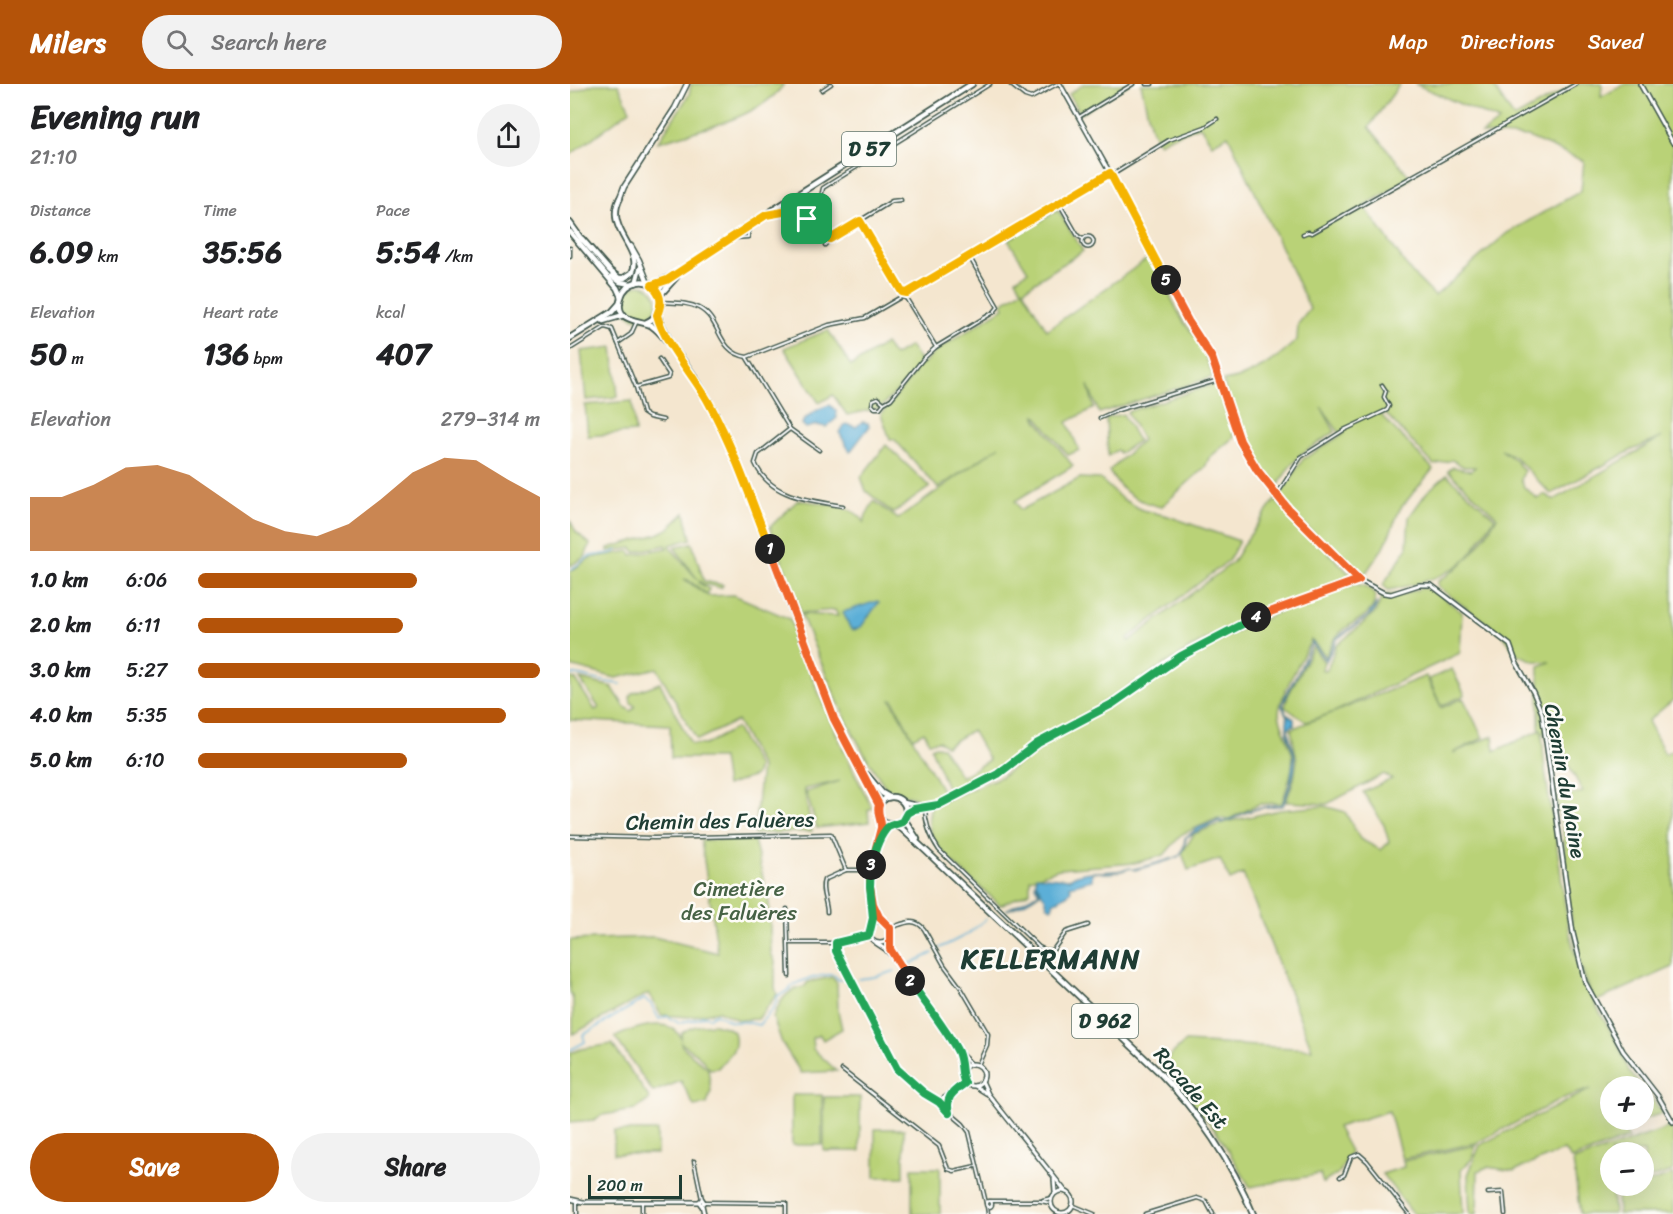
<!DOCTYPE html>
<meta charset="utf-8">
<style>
:root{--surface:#fff;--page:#f2f2f2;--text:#202124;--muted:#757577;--accent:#b45309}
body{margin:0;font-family:Sriracha,sans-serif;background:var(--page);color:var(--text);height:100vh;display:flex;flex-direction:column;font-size:22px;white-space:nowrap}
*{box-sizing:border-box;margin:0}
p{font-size:20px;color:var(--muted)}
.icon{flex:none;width:33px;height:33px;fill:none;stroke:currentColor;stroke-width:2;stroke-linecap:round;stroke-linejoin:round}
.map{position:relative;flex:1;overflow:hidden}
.sheet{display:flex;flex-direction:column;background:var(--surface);width:570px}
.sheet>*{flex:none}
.controls{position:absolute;left:1030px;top:992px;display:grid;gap:12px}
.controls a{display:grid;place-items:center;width:54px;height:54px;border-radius:50%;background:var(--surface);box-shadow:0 6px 24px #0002;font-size:30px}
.scale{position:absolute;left:18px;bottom:15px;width:94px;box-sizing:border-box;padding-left:6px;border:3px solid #1f3d34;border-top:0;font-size:16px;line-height:21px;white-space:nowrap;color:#1f3d34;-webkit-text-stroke:4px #fdfcf7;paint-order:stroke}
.pin{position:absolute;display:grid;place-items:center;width:51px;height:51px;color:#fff;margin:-26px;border-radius:12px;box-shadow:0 3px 9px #0006}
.km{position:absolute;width:30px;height:30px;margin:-15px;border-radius:50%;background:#222;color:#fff;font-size:16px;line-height:30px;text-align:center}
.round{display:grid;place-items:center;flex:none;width:63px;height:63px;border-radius:32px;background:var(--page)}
.overview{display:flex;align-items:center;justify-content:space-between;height:102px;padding:0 30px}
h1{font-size:33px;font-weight:700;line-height:45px}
.metrics{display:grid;grid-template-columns:repeat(3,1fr);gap:9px;height:102px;padding:6px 30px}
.metrics div{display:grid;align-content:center}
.metrics b{font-size:30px;font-weight:700}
.metrics small{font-size:16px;font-weight:400}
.metrics p{font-size:16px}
.chart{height:168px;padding:12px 30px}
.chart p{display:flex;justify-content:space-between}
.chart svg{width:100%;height:108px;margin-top:6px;fill:var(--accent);opacity:.7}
.button{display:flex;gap:12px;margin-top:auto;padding:12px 30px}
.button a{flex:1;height:69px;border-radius:36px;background:var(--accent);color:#fff;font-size:24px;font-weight:700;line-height:69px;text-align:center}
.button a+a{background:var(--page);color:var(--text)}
ul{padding:0 30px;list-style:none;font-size:20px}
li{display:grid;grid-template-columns:96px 72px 1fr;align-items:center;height:45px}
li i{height:15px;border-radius:8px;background:var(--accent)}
header{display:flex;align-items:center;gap:36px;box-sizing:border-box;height:84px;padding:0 30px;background:var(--accent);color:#fff}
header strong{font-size:28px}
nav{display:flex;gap:33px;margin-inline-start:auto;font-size:21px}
.search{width:420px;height:54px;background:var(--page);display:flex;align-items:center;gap:15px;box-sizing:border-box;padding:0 21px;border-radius:33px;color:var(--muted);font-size:22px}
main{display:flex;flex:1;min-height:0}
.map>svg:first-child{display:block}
.green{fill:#b9d277;stroke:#6c8856;stroke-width:1.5;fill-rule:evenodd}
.water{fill:#5cafd7;stroke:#3e7686;stroke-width:1.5}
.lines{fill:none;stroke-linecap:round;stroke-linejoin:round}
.stream{stroke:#5cafd7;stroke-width:1.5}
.minor-casing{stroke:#3f564b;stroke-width:5}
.tertiary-casing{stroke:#3f564b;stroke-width:6}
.secondary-casing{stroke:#3f564b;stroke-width:7}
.primary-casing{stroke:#3f564b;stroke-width:8}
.minor{stroke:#fff;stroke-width:2}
.tertiary{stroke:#fff;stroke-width:3}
.secondary{stroke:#fff;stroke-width:4}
.primary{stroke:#fff;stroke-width:4.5}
.split-1-casing{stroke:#fff;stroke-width:12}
.split-2-casing{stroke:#fff;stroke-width:12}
.split-3-casing{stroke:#fff;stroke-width:12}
.split-4-casing{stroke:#fff;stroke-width:12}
.split-5-casing{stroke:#fff;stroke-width:12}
.split-6-casing{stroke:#fff;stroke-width:12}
.split-1{stroke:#f5b400;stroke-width:8}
.split-2{stroke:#f0652b;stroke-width:8}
.split-3{stroke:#22a559;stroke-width:8}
.split-4{stroke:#22a559;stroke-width:8}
.split-5{stroke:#f0652b;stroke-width:8}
.split-6{stroke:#f5b400;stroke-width:8}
.labels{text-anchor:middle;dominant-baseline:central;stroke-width:5;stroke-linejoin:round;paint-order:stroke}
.shield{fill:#fdfcf7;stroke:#62766e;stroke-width:1.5}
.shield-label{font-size:20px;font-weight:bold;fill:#1f3d34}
.street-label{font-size:21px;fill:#1f3d34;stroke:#fdfcf7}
.park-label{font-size:21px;fill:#466245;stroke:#fdfcf7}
.district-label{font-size:27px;font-weight:bold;letter-spacing:1.5px;fill:#1f3d34;stroke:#fdfcf7}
</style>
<header>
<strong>Milers</strong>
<div class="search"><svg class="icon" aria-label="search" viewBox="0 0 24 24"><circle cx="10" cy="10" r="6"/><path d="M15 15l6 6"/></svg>Search here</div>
<nav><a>Map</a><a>Directions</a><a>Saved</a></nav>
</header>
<main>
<section class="sheet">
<div class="overview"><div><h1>Evening run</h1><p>21:10</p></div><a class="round"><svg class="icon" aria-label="share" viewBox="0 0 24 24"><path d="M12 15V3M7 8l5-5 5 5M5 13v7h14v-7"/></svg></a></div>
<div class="metrics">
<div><p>Distance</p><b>6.09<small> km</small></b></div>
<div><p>Time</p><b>35:56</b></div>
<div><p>Pace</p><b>5:54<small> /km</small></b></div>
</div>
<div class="metrics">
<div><p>Elevation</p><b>50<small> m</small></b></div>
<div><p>Heart rate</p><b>136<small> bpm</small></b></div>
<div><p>kcal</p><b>407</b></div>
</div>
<div class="chart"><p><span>Elevation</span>279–314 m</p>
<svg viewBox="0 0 160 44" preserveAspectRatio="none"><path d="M0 44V22L10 22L20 17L30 10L40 9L50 13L60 22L70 31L80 36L90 38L100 33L110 23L120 12L130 6L140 7L150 15L160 22V44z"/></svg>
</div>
<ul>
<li><b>1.0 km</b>6:06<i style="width:64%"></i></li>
<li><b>2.0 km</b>6:11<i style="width:60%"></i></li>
<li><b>3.0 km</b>5:27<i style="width:100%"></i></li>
<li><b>4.0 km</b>5:35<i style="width:90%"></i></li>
<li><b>5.0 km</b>6:10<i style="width:61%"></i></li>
</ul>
<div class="button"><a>Save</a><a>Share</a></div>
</section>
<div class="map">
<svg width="1103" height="1130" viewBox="0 0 1103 1130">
<rect width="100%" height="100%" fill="#fdfcf7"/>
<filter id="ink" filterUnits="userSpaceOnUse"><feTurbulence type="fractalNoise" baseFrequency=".0167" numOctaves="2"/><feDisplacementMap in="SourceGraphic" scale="12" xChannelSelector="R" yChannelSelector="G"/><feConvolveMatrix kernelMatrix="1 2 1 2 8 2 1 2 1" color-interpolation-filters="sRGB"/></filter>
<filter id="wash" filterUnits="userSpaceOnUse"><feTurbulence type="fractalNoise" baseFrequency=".008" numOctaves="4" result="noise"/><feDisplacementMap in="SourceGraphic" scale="24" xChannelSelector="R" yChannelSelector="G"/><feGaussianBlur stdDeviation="1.35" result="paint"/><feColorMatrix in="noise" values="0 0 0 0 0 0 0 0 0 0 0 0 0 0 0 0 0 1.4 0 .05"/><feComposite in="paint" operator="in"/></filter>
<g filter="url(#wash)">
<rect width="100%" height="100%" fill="#f4e6cf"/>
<g class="green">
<polygon points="24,0 48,0 60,26 0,71 0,9"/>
<path d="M121,0h93c-23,34 -87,46 -126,58l31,-47z"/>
<polygon points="514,0 559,0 511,30 499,10"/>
<path d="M571,0h259l-31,43 42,51 -47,28 47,66 24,24 72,-63 74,-42 3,-30 -56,-24 -46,-3 17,-13 -84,-37h77l22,34 62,-34h26l-1,13 24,-13h48v616l-25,21 17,33 8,-4v217l-79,35 22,38 13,31 12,15h-30v33h33v-30l19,24 -39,13 4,12 -57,21 -7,-9 -50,21 -27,-4 -9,4 -1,43h-7l-2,-39 12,-30 111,-56 -25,8 -90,46 -74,16 -13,-48 -52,16 13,24 -10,21 -17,11 -3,-9 -70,13 -33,-55 -57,-67 25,-23 127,7 -69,-175 -13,6 -10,-21 -32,11 -6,-17 12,-19 28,-11 58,-13 44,-4 21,6 15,27 21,11 8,-8 -5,-17 -21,-33 29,-13 -8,-5 -57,30 -41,-2 8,-23 3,-19 -6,-31 135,-53 15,32 22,-10 20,40 -30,15 40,-17 2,15 46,-21 -2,-3v-61l11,-4 -16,-1 -17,-7 -15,-20 -64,-47 -1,-5c31,-20 42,-34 60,-65l-49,-46 5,-4 18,4 4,-4h-11l-12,-7 -18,5 -49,-52 -4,2 52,54 -33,40 -15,36 -20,29 -7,-1 -67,-60 -11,-18 23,-36 42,-26 -5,1 -19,-27 14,25 -34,22 -13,15 -13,22 -32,-50 -11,-28 -9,-32c29,-3 53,-22 74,-41l1,-16 12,-15 -82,-174 -16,9 -12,-18 -29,11 -12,6 -8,-15zM1092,353l-108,63 -10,-6 -6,5 -14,-12 -3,-7 3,-9 -10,-12 -13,-9 13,6 37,38 79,-43zM972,647l23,28 18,33 -27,5 7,34 6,71 8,53 16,44c-25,-43 -29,-104 -36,-153 -6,-38 -14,-77 -15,-115z"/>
<path d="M488,126l25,41 -60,39 24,40 103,-73 33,64 19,24 11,32 -114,36 -11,-28 6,23 -27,14 12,28 -11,5 -33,-41 2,6 36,46 -58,35 6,9 59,-32 20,1 22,20 20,11 26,6 71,25 -10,19 -101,78 1,3 104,-79 10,-17 32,-45 80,79 -103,37 -48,24 -182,113 -28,21 -44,21 -19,-47 4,-2 7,1 19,30 28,-17 -17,-30 -26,16 -7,-5 -10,1 -5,-10 -11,6 -20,-38h-2l56,99c-12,2 -24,2 -36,-2 -9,-2 -14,-7 -24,-8 -39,-54 -61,-115 -86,-175l37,2 -3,-6 -34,3 -31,-86 28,-27c18,3 57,4 66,22l2,-7 8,-14 24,18 102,-73 -62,42 -44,-49h-4l-9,-25 34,-41 -35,35 -33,7 -14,-20 -14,8 -35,-55 44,-18 23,36 34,-22 9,12 16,-10 13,18 14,-14 67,-42 -2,-5 20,-13 -6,-11 12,-8 -20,-31z"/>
<circle cx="70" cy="218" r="17"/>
<polygon points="43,263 48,313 16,316 11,267"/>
<path d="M648,299l16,54 -25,21 -4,9 -44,40c-25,-6 -39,-14 -52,-36l33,-31 -15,-28z"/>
<polygon points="62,317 65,348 18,352 15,321"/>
<polygon points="553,330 568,357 550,369 547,366 538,372 536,334"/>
<polygon points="316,361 360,403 323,429 296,407 291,393"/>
<path d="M877,391l48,43c-10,13 -19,31 -30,42 -18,17 -53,26 -77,30l-5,-5 24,-37 2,-31 18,-25z"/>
<path d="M115,429l6,26 -21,6v2l28,33 -24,-33 18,-4 12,38 19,4 -2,3 -18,-4 -3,-3 -1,2 10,6 -2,5 -19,-14 -4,-1 24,17 26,-1 56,24c23,64 51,128 82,189l-4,2 1,12 -52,6 -11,-36 34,-11 -36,8 8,42 -58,3 7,-67 -24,-46 -40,19 -40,-72 -41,10 -46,-12v-94l20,-14 40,-7 2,4 35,-7 -1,-3 -31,7 -3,-4 -24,3v-3l50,-14 10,-5z"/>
<polygon points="0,436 6,448 20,460 15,473 0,482"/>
<path d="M785,500l11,2 10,9c-3,25 -24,24 -38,40 -6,6 -9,15 -12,21l-15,-16c-8,17 -32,56 -32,73 0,7 10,30 13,40 3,15 -6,36 -10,50l-23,1 -28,14v2l-13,-2 -36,16 -18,21 -29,8 -76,6 -29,10v13l-30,13c-18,-17 -60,-49 -69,-71 -3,-9 -3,-18 0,-28l71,-30 72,-53 87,-48 34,-24 92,-43z"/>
<polygon points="852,504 863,506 892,528 890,569 764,628 736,638 715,623 718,612 743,563 754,578 752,586 757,586 766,562 805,529 813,511 834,510"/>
<polygon points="882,585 895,611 871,622 859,595"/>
<polygon points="0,594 5,595 25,626 29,624 10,595 42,603 54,622 61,627 65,622 61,619 60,613 62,609 90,599 121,660 135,661 166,644 188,683 185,692 156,702 152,674 101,674 100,641 0,636"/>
<polygon points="131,756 184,756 199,819 201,869 205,878 205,904 207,910 188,935 168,936 149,927 119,933 91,931 79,909 3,950 3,915 0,908 0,856 84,853 148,869"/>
<path d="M262,893l5,6 1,28 4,18 -19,11 -3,-5 -8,3 1,11 24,22 -36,2 -19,-30 -9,-26c7,-15 13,-28 31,-30l4,-5z"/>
<path d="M144,940l12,3 8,5c5,19 -5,22 -16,36l-8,1 -12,-14 -17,-12 1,3 26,23 3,22 -4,13 -13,2 -13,-25 -28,11 -38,-55c17,-8 55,-23 66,1l1,-5c10,-8 20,-8 32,-9z"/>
<polygon points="42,960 80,1015 65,1026 32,1031 24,1036 0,1038 0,969 11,965"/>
<rect x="222" y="1011" width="30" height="50"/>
<rect x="254" y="1013" width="36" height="54"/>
<polygon points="1103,1042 1103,1087 1074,1096 1074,1068 1041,1068 1041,1101 1058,1101 1042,1106 1044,1130 1010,1130 1003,1077"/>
<rect x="305" y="1045" width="29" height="48"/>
<rect x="44" y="1047" width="43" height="23"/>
<polygon points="906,1061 902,1075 891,1086 893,1130 843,1130 812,1090 834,1083 833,1077"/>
<rect x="342" y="1084" width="28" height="46"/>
<polygon points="1103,1090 1103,1130 1048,1130 1047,1110"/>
</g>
<g class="water">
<path d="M260,321l6,6 1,7 -11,9 -9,-2 -11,3 -4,-4c3,-8 19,-17 28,-19z"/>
<polygon points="292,338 298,339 299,343 280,368 269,348 276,340 286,343"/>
<polygon points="307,517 309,518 291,543 284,546 280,544 273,528"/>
<path d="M807,519l-4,10 -36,26 -11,22 -14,-18 -29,61 3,10 8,5v6l-6,3c0,8 4,16 6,23 4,19 -5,39 -11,55 -10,0 -25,2 -34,5 -10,4 -18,10 -28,12l-2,-2 -33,16c-1,6 -1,14 -6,18 -6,6 -35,12 -45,15l-2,-1c6,-1 41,-10 46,-13 5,-5 5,-12 6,-18l13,-10 21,-8 4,2c20,-8 38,-17 59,-17l8,-21 4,-29 -7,-22v-16l-5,-11 3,-10 17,-31 10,-23 14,17 11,-21 31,-22z"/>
<path d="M561,784c-16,5 -23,3 -39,4v8l-22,6 1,4 -3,4 -15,9v3l-2,2 -4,-3 -1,-5 -10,-18 4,11c-9,7 -24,15 -34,17l33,-17 -4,-7 1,-10 33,3c13,-8 24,-8 37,-6 8,1 18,-3 25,-5z"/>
</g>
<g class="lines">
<g class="stream">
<polyline points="0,486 20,472 43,469 47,466"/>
<path d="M0,590c18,2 33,9 51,10"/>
<polyline points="370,864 398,850 416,835"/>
<polyline points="336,882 363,869"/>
<polyline points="289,895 304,893 325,887"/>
<path d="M0,966l15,-8 -2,-7 61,-36 7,5 8,15 9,-3 3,4h5l2,3c10,-3 17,-2 25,-7l7,1 6,-3 16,8h14l13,3c6,-9 19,-18 18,-29 8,-2 11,-7 17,-11 7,-5 31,-11 40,-10l5,5 7,-3"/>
</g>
</g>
</g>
<g filter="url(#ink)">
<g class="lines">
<g class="minor-casing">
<g id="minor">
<polyline points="440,0 455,12 461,14 487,0"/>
<polyline points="576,0 582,0"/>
<polyline points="252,6 261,0"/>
<polyline points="509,33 563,0"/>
<polyline points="542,91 599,56 635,43 647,35"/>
<polyline points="489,119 508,152 513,155"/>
<polyline points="199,130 213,128 237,135"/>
<polyline points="290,137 332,208 331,213 336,214 337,209 332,208"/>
<polyline points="733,150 738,148 742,149 1006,0"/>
<circle cx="518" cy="158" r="5.5"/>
<polyline points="163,154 178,153 178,142"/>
<polyline points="260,155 248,139 237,135 250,117 253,104 420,0"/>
<polyline points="255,161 260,155 322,117 331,116"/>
<polyline points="0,172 0,164"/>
<polyline points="337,209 540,89"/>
<path d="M91,218c13,1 27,0 38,6 23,12 17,44 48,49l82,-32 36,-7 36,-21"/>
<polyline points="48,259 61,250 66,239"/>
<polyline points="366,263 424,228 428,223 399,172"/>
<polyline points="0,265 35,243 42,245 66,303 73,329 79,333 93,336"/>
<path d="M177,274l43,71 -32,25 -3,9c15,35 55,37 88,43"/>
<polyline points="66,303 98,294 99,290 89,275"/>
<polyline points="314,319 308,314 303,316 302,321 305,324 310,324 314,319 321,315 353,275 366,263 336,214"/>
<polyline points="530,334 548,326 649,296"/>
<polyline points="220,345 249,366"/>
<polyline points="706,412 731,373 774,346 817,326 819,322 814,313 816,307 812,301"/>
<path d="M355,723c0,17 5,30 14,43l100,97 6,3h8l13,-18 22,-7"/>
<polyline points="0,752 84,754 261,750 276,786"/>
<polyline points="217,825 219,892"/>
<path d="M257,828c0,-10 -7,-22 -3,-32l22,-10h24"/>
<path d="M320,844c13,-4 24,-12 34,1l20,36 17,23 27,46 -1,11 -9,20"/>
<polyline points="219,859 266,859 299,851"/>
<polyline points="266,859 266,866 327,985 354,1009 369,1018"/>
<polyline points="272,986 369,1062 378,1085 384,1087 406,1082"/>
<polyline points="372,1015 395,999"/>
<polyline points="369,1020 372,1015 377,1019"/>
<polyline points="372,1022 393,1040 399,1048 416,1119"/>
<polyline points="374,1022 382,1009"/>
<polyline points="124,1077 132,1115"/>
<polyline points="770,1093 774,1091 781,1073 789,1070 797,1077 839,1130"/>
<polyline points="918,1109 933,1108 935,1130"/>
<polyline points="473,1116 481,1114"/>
<circle cx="419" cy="1120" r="3"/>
<polyline points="420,1117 470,1117 481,1119"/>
<polyline points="72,1118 72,1130"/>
<polyline points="134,1118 216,1119 216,1130"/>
<polyline points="502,1121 524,1130"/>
<polyline points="417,1122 418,1130"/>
<polyline points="7,1130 7,1117"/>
<polyline points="575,1130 627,1114 636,1117 643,1130"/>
</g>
</g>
<g class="tertiary-casing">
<g id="tertiary">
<polyline points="490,0 540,89 612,227 639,269 670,358 706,412 789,496 814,509 821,510 849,501 861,501 940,561 946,578 963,608 972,629 1003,849 1015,898 1053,967 1088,1012 1103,1038"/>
<polyline points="1070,0 1103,59"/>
<polyline points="333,718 354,723"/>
<polyline points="337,729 344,725 368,721 428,690 483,650 542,619 611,572 666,542 701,527 789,496"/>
<polyline points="310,757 319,741"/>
<polyline points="304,822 312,837"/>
<circle cx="310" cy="848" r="11"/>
<path d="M302,841c4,-18 -4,-35 -2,-52 1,-18 10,-34 12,-52"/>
<polyline points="319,855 323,871"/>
<polyline points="306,859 315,865 325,875 387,967 401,980"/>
<polyline points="388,969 393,985"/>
<circle cx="403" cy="991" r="11"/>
<polyline points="412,997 418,1010 496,1108"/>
<polyline points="405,1002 416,1009"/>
<polyline points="484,1095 485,1108"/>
<circle cx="492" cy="1118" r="11"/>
<polyline points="0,1115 13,1118 129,1118"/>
<polygon points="132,1115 134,1118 131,1121 129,1118"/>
<polyline points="132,1121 134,1130"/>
</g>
</g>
<g class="secondary-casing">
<g id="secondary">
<polyline points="49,116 54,103 105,24 117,0"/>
<polyline points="61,162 69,176 78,199"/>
<polyline points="66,199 70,184"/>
</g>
</g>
<g class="primary-casing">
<g id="primary">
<polyline points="0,139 12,156"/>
<polyline points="0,148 47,204 51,213"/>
<path d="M12,155l28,32 9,7h5l8,-5c13,-23 -29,-44 -12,-75"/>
<polyline points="42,192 50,198 61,200"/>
<polyline points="82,201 105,191 178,142 402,0"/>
<polyline points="90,211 106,193"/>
<polyline points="87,231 100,258"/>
<polyline points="33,237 54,231"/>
<path d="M75,239c26,-10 17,-46 -8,-41 -8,2 -14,8 -16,15 -8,27 21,22 31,29 8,5 15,16 22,23 38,45 60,104 80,158 22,57 41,114 64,171 9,24 19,47 31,71 10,18 23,36 30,56"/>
<polyline points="0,254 42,228 50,219"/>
<polyline points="297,691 312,709 319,713"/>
<circle cx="322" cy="727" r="14"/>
<polyline points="334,735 347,755"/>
<path d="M324,741l7,3 25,23 231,219c42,43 73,88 96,144"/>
</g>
</g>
<use href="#minor" class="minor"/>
<use href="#tertiary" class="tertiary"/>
<use href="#secondary" class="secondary"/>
<use href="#primary" class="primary"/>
</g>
</g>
<g class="lines" filter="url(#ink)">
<g class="split-1-casing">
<path id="split-1" d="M200,465c-19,-50 -36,-100 -61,-146 -15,-28 -44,-58 -52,-88 6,-12 4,-21 -5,-30l15,-5 99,-65 17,-3 24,7"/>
</g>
<g class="split-2-casing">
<path id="split-2" d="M200,465l64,170 45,86c-3,9 3,14 2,23l-11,42v16l3,18 6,13 11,11v21l20,32"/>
</g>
<g class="split-3-casing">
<path id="split-3" d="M301,781l-1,21 3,32 -4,17 -33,8v8l61,118 27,24 15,9 10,11c-4,-17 4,-21 16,-30 -5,-9 -2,-19 -7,-31 -11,-22 -34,-50 -48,-71"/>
</g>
<g class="split-4-casing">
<path id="split-4" d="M301,781c3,-12 8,-29 17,-38 3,-2 9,-3 14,-5l5,-9 7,-4 24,-4 60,-31 40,-31 74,-39 69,-48 75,-39"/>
</g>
<g class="split-5-casing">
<polyline id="split-5" points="596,196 618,237 642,274 670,357 687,386 718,425 789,496 686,533"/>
</g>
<g class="split-6-casing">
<polyline id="split-6" points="237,135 248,139 260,155 290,137 332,208 337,209 540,89 596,196"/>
</g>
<use href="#split-1" class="split-1"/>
<use href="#split-2" class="split-2"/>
<use href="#split-3" class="split-3"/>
<use href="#split-4" class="split-4"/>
<use href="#split-5" class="split-5"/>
<use href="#split-6" class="split-6"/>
</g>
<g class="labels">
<g class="shield">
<rect x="272" y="48" width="54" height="34" rx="4.5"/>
<rect x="502" y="920" width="66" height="34" rx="4.5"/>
</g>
<g class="shield-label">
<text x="299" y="65">D 57</text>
<text x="535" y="937">D 962</text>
</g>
<g class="street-label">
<text transform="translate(995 697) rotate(80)">Chemin du Maine</text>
<text transform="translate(150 737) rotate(-1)">Chemin des Faluères</text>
<text transform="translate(621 1004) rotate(49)">Rocade Est</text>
</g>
<g class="park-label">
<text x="169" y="805">Cimetière<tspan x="169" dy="24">des Faluères</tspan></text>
</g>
<g class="district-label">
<text x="481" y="875">KELLERMANN</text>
</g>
</g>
</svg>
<div class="controls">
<a>+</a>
<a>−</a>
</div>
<div class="scale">200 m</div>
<div class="pin" style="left:237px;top:135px;background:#1e9e55"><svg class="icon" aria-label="arrive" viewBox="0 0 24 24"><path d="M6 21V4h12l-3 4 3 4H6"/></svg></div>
<b class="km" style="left:200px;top:465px">1</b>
<b class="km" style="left:340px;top:897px">2</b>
<b class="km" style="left:301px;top:781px">3</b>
<b class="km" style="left:686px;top:533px">4</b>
<b class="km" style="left:596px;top:196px">5</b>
</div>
</main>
